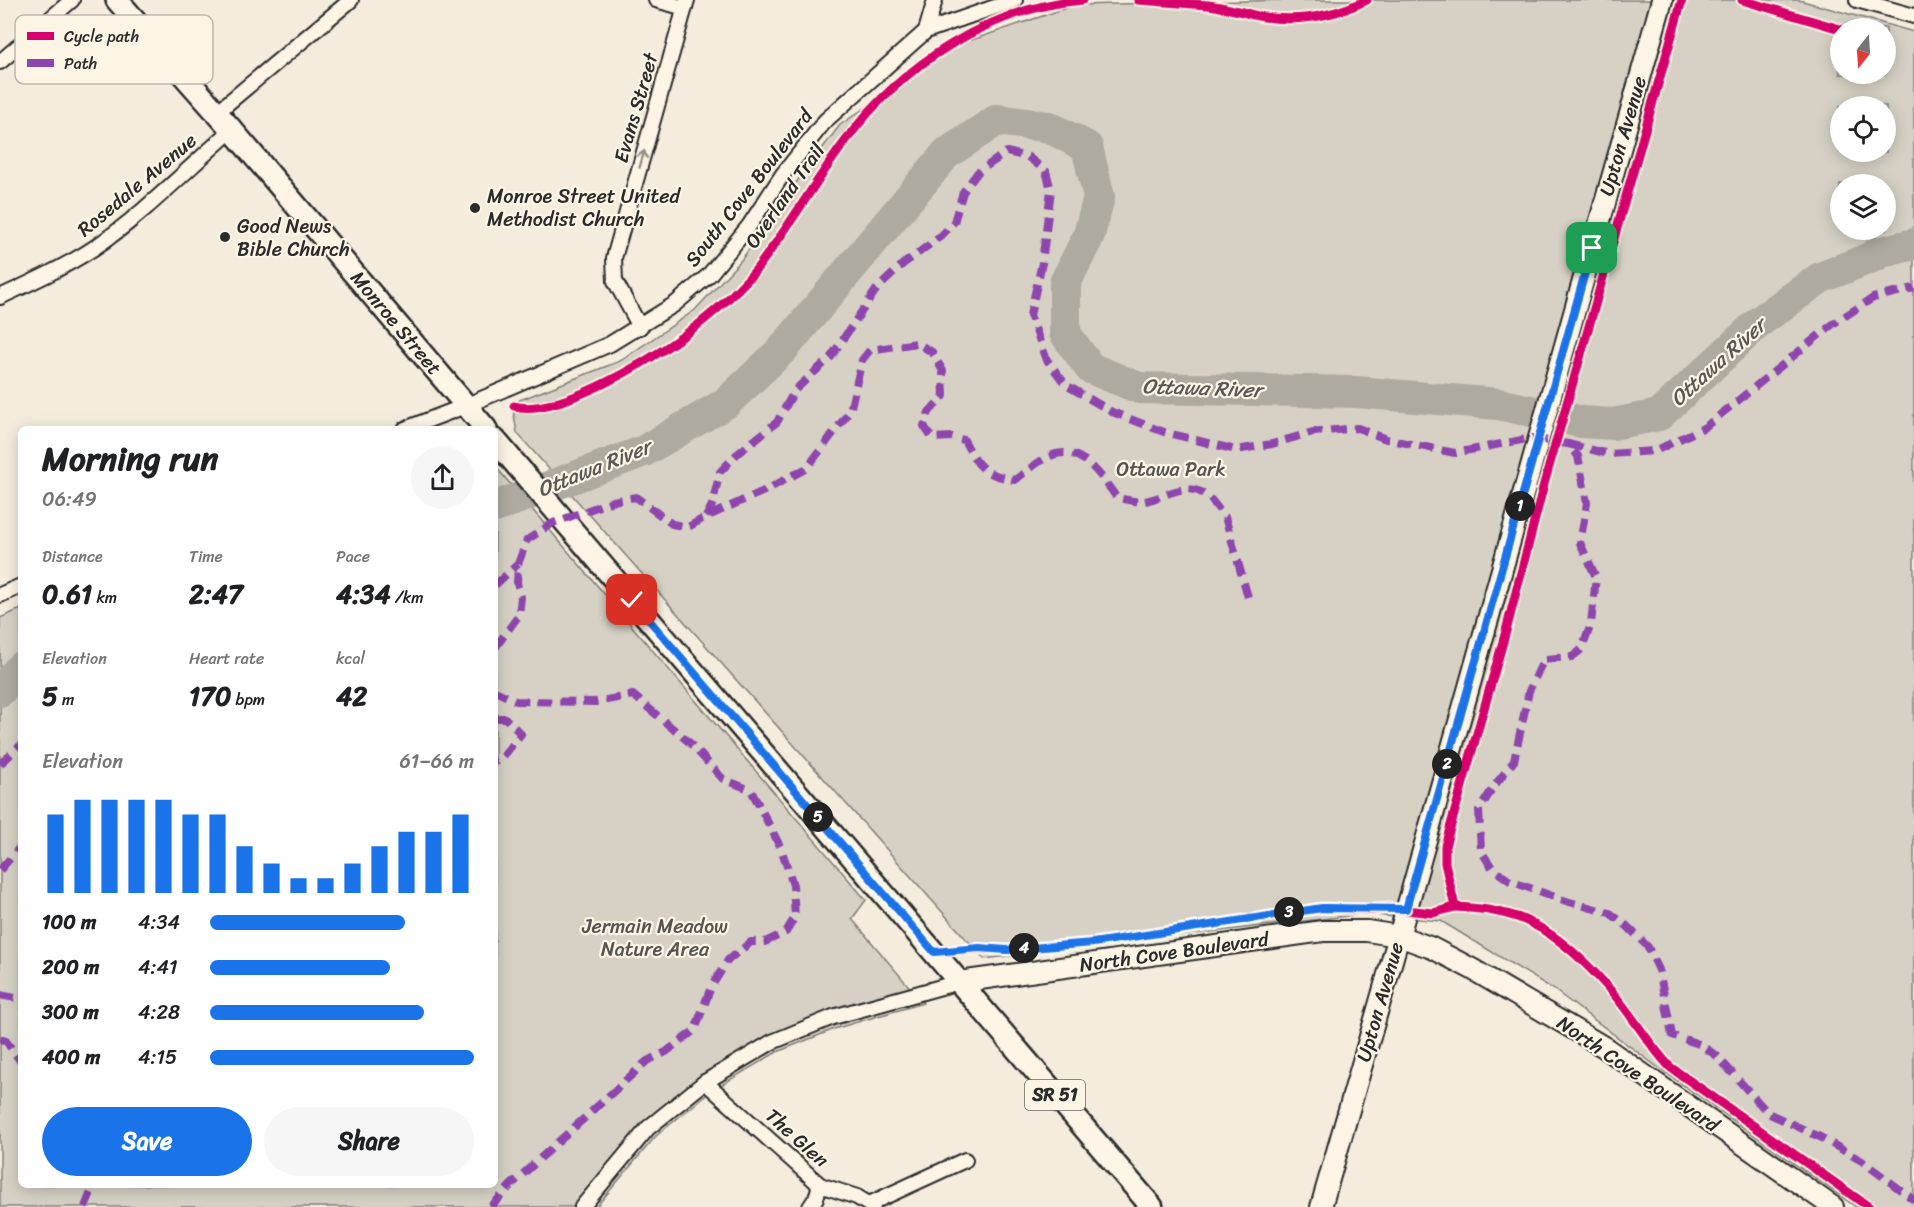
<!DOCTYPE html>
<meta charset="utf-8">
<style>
:root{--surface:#fff;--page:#f6f6f6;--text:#202124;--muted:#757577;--accent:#1a73e8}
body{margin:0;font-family:Sriracha,sans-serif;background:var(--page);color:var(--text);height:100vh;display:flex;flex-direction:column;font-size:22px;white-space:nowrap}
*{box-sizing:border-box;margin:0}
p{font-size:20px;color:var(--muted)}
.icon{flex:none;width:33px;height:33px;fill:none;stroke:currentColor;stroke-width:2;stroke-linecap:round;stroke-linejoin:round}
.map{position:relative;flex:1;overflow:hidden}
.details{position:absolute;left:18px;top:426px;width:480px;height:762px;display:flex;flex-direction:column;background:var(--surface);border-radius:9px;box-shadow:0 3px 15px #0003}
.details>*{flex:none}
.needle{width:39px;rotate:197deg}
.fabs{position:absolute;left:1830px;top:18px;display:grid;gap:12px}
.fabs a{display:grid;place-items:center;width:66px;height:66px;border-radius:50%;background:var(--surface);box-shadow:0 3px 15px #0003;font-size:30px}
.pin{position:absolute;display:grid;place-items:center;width:51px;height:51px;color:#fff;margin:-26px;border-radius:12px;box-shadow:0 3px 9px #0006}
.km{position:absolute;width:30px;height:30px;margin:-15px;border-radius:50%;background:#222;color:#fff;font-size:16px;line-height:30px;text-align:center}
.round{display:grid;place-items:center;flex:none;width:63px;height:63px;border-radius:32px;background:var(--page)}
.head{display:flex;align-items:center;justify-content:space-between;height:102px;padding:0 24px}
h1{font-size:33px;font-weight:700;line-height:45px}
.metrics{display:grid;grid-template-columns:repeat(3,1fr);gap:9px;height:102px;padding:6px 24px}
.metrics div{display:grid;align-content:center}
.metrics b{font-size:26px;font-weight:700}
.metrics small{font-size:16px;font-weight:400}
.metrics p{font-size:16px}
.chart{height:168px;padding:12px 24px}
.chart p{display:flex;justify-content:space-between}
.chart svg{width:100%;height:108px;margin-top:6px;stroke:var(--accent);stroke-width:6}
.action{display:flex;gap:12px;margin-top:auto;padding:12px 24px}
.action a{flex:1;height:69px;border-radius:36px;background:var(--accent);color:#fff;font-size:24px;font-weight:700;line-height:69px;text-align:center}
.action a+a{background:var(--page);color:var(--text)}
ul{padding:0 24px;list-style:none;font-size:20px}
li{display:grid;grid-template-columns:96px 72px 1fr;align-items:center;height:45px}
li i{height:15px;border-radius:8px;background:var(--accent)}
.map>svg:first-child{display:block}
.green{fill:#d6d1c4;stroke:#807e78;stroke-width:1.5;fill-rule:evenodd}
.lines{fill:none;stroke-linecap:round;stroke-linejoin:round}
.river{stroke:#afaaa0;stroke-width:32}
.street-casing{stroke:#2b2b2b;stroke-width:18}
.secondary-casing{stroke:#2b2b2b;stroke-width:24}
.primary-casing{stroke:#2b2b2b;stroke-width:26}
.street{stroke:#fcf5e5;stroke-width:14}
.secondary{stroke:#fcf5e5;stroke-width:20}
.primary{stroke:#fcf5e5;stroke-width:21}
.quiet{stroke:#8e44ad;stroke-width:8;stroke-dasharray:15 8;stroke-linecap:butt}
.cycleway-casing{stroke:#fcf5e5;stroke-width:13}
.cycleway{stroke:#d6006c;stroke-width:9}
.oneway{stroke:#949088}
.route-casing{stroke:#fff;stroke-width:12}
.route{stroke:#1a73e8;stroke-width:8}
.poi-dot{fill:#2b2b2b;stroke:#fcf5e5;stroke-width:2}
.labels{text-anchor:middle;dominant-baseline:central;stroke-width:4.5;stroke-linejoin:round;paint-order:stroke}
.shield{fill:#fcf5e5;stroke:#6a6863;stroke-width:1.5}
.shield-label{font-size:18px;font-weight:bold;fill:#2b2b2b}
.street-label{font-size:20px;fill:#2b2b2b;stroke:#fcf5e5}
.poi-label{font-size:20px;fill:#2b2b2b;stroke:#fcf5e5;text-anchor:start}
.park-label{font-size:20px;fill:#565451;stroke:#fcf5e5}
.water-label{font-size:21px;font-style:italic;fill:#595754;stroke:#fcf5e5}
.key{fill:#fcf5e5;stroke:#bdb8ad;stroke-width:1.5}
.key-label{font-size:16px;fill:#2b2b2b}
</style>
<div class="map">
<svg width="1914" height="1207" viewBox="0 0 1914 1207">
<rect width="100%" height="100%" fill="#f4edde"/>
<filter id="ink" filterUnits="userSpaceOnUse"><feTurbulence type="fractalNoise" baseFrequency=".0167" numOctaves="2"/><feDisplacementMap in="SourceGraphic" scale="12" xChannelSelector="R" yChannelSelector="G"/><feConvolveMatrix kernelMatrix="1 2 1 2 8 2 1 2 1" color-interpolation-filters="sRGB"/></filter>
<g filter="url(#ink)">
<g class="green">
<path d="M1286,0h513l115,32v1175h-58l-200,-141 -103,-77 -112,-68 -77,-7 -380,45 -467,-526 -5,-30 108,-42 75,-51 47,-51 50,-71 48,-63 114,-79 121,-41zM1840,28h46v46h-46zM1840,106h46v46h-46zM1840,184h46v46h-46z"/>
<polygon points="495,466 866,900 852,919 923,1003 837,1028 777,1052 711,1091 656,1136 596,1207 0,1207 0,618 21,609 21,1185 495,1185"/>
</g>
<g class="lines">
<g class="river">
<polyline points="495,507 644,451 726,403 782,350 946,154 997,120 1049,127 1087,147 1099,197 1089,235 1065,283 1065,333 1090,368 1139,388 1356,392 1498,404 1582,422 1613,424 1659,415 1759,322 1820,278 1875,256 1877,253 1914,244"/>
<polyline points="0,691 21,667"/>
</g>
<g class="street-casing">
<g id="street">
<polyline points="656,0 685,8"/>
<polyline points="1857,0 1914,16"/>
<polyline points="926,31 935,0"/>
<polyline points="0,62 72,0"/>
<polyline points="216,113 351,0"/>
<path d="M0,297c32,-15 65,-30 94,-49 49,-33 93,-79 138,-118"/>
<polyline points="640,327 615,281 614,258 687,0"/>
<polyline points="405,429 465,406 610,344 675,304 709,275 749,226 783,174 825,121 926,31 1015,0"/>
<polyline points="0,595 21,586"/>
<polyline points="705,1082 820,1185 857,1197 873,1207"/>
<polyline points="869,1204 965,1160"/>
<polyline points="582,1207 648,1128 705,1082 772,1042 833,1017 959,982"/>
<polyline points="810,1207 816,1198 820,1185"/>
</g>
</g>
<g class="secondary-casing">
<g id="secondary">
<polyline points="959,982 1323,931 1367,931 1399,936 1432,948 1472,969 1604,1047 1833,1207"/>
<polyline points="1321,1207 1399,936 1662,0"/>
</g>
</g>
<g class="primary-casing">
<g id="primary">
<polyline points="117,0 232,130 486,429"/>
<polyline points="495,440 1152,1207"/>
</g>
</g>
<use href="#street" class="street"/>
<use href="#secondary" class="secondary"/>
<use href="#primary" class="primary"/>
<g class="quiet">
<polyline points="1568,444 1609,454 1655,451 1705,427 1833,324 1873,298 1914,288"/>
<polyline points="706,517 712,505 720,472 736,455 777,422 795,390 831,357 876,290 903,264 940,237 954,222 963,192 978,172 1007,152 1028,157 1046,171 1051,190 1042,263 1030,315 1047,360 1066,385 1112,412 1164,432 1236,450 1272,444 1313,432 1358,428 1386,439 1455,453 1532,438 1568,444 1578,456 1587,503 1580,543 1596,577 1591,624 1582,649 1572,657 1544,659 1529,691 1514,761 1495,785 1479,810 1481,851 1493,869 1510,881 1566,901 1610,913 1627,926 1648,947 1659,970 1672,1035 1699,1044 1717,1056 1768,1113 1820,1137 1862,1161 1914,1200"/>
<polyline points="495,585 518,564"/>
<path d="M495,648l24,-33 2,-18 -4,-14 1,-19 9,-24 26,-17 60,-22 23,-4 36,27 16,3 18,-10 58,-26 43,-23 43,-57 12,-51 8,-10 47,-7 15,9 11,19 1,25 -15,16 -5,14 8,12 20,-1 12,3c15,28 18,34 51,40 11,-8 23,-19 35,-24 31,-13 51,20 67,42 8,1 20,5 28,3 21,-4 41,-21 62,-5 5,3 13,16 18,21l25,87"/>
<polyline points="495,718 505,718 521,734 501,759 495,762"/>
<polyline points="0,764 21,745"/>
<polyline points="0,870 21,846"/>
<polyline points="0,995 21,999"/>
<polyline points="0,1039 6,1041 21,1062"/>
<polyline points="85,1207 94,1185"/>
<polyline points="491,1207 511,1185 647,1061 666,1052 695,1030 711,987 728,960 751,942 765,942 786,932 795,917 793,885 781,848 751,790 723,779 690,743 633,695 596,702 516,701 495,691"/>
</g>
<g class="cycleway-casing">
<g id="cycleway">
<path d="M1138,0c24,2 47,3 70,5 17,2 34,7 50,11 39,7 74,1 109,-16"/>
<polyline points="1742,0 1840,29"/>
<path d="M514,406c25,7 64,-10 87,-21 55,-27 104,-60 146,-105 11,-11 19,-24 28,-36 25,-35 46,-71 72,-105 54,-73 143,-132 236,-139"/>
<path d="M1455,907c24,1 55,5 76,16 34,17 62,46 86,75 18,22 33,48 53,69l199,140"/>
<polyline points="934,952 979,949 1007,950 1093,943 1322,908 1373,910 1388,908 1433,913 1455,907 1445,863 1445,846 1506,631 1544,484 1682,0"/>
</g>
</g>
<use href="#cycleway" class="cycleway"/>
</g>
<defs><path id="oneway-shaft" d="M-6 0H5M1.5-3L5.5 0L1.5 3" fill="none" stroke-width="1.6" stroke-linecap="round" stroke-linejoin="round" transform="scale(1.5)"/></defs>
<use class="oneway" href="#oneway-shaft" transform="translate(642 159) rotate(-74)"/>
</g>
<g class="lines" filter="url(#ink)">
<g class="route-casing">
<polyline id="route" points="632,600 934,952 979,948 1007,950 1093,943 1322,908 1406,909 1592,248"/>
</g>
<use href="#route" class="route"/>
</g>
<g class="poi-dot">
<circle cx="475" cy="208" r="6"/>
<circle cx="225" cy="237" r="6"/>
</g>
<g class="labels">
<rect class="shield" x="1025" y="1080" width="60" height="30" rx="4.5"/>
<g class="shield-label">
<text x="1055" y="1095">SR 51</text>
</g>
<g class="street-label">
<text transform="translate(636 108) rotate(-74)">Evans Street</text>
<text transform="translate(1623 136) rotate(-74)">Upton Avenue</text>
<text transform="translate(137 185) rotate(-40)">Rosedale Avenue</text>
<text transform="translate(749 188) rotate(-52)">South Cove Boulevard</text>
<text transform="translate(785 196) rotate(-55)">Overland Trail</text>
<text transform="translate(396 323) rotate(50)">Monroe Street</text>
<text transform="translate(1174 952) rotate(-8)">North Cove Boulevard</text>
<text transform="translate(1380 1002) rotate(-74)">Upton Avenue</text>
<text transform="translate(1638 1074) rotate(34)">North Cove Boulevard</text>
<text transform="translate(797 1138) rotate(42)">The Glen</text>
</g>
<g class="poi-label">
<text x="487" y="196">Monroe Street United<tspan x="487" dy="23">Methodist Church</tspan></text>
<text x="237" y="226">Good News<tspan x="237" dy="23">Bible Church</tspan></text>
</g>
<g class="park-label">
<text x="1171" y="469">Ottawa Park</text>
<text x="655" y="926">Jermain Meadow<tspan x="655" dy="23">Nature Area</tspan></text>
</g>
<g class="water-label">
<text transform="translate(1718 362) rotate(-42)">Ottawa River</text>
<text transform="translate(1202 388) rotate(2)">Ottawa River</text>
<text transform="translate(594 468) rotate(-22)">Ottawa River</text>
</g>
</g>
<rect x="15" y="15" width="198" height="69" rx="9" class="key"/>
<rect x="27" y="32" width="27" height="8" fill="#d6006c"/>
<rect x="27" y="59" width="27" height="8" fill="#8e44ad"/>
<g class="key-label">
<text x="64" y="42">Cycle path</text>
<text x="64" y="69">Path</text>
</g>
</svg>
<div class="fabs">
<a><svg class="needle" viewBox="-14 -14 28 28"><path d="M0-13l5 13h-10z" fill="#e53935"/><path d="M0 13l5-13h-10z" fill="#757577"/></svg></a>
<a><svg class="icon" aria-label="locate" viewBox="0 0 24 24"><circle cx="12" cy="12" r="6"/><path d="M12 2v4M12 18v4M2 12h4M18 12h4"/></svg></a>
<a><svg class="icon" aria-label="layers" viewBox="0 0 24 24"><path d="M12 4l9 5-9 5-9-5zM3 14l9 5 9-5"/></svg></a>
</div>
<div class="pin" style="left:1592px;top:248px;background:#1e9e55"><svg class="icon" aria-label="arrive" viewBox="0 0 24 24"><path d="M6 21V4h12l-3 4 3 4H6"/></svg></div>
<div class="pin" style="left:632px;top:600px;background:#d93025"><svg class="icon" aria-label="check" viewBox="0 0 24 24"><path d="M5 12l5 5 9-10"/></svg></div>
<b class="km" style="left:1520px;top:506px">1</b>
<b class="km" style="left:1447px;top:764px">2</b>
<b class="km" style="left:1289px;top:912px">3</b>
<b class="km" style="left:1024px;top:948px">4</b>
<b class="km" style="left:818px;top:817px">5</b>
<section class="details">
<div class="head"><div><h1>Morning run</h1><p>06:49</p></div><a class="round"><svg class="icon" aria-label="share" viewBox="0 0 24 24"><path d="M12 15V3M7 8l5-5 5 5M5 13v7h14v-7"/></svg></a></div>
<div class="metrics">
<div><p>Distance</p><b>0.61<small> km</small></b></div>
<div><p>Time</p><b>2:47</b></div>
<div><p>Pace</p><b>4:34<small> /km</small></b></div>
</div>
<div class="metrics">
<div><p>Elevation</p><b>5<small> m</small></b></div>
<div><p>Heart rate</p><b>170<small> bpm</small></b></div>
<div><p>kcal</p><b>42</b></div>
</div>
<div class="chart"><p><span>Elevation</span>61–66 m</p>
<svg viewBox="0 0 160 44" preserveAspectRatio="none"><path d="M5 44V12M15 44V6M25 44V6M35 44V6M45 44V6M55 44V12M65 44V12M75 44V25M85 44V32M95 44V38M105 44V38M115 44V32M125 44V25M135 44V19M145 44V19M155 44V12"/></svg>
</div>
<ul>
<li><b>100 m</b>4:34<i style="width:74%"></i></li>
<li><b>200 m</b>4:41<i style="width:68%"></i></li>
<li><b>300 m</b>4:28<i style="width:81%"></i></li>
<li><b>400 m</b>4:15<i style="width:100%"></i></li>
</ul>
<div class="action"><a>Save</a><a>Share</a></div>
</section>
</div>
